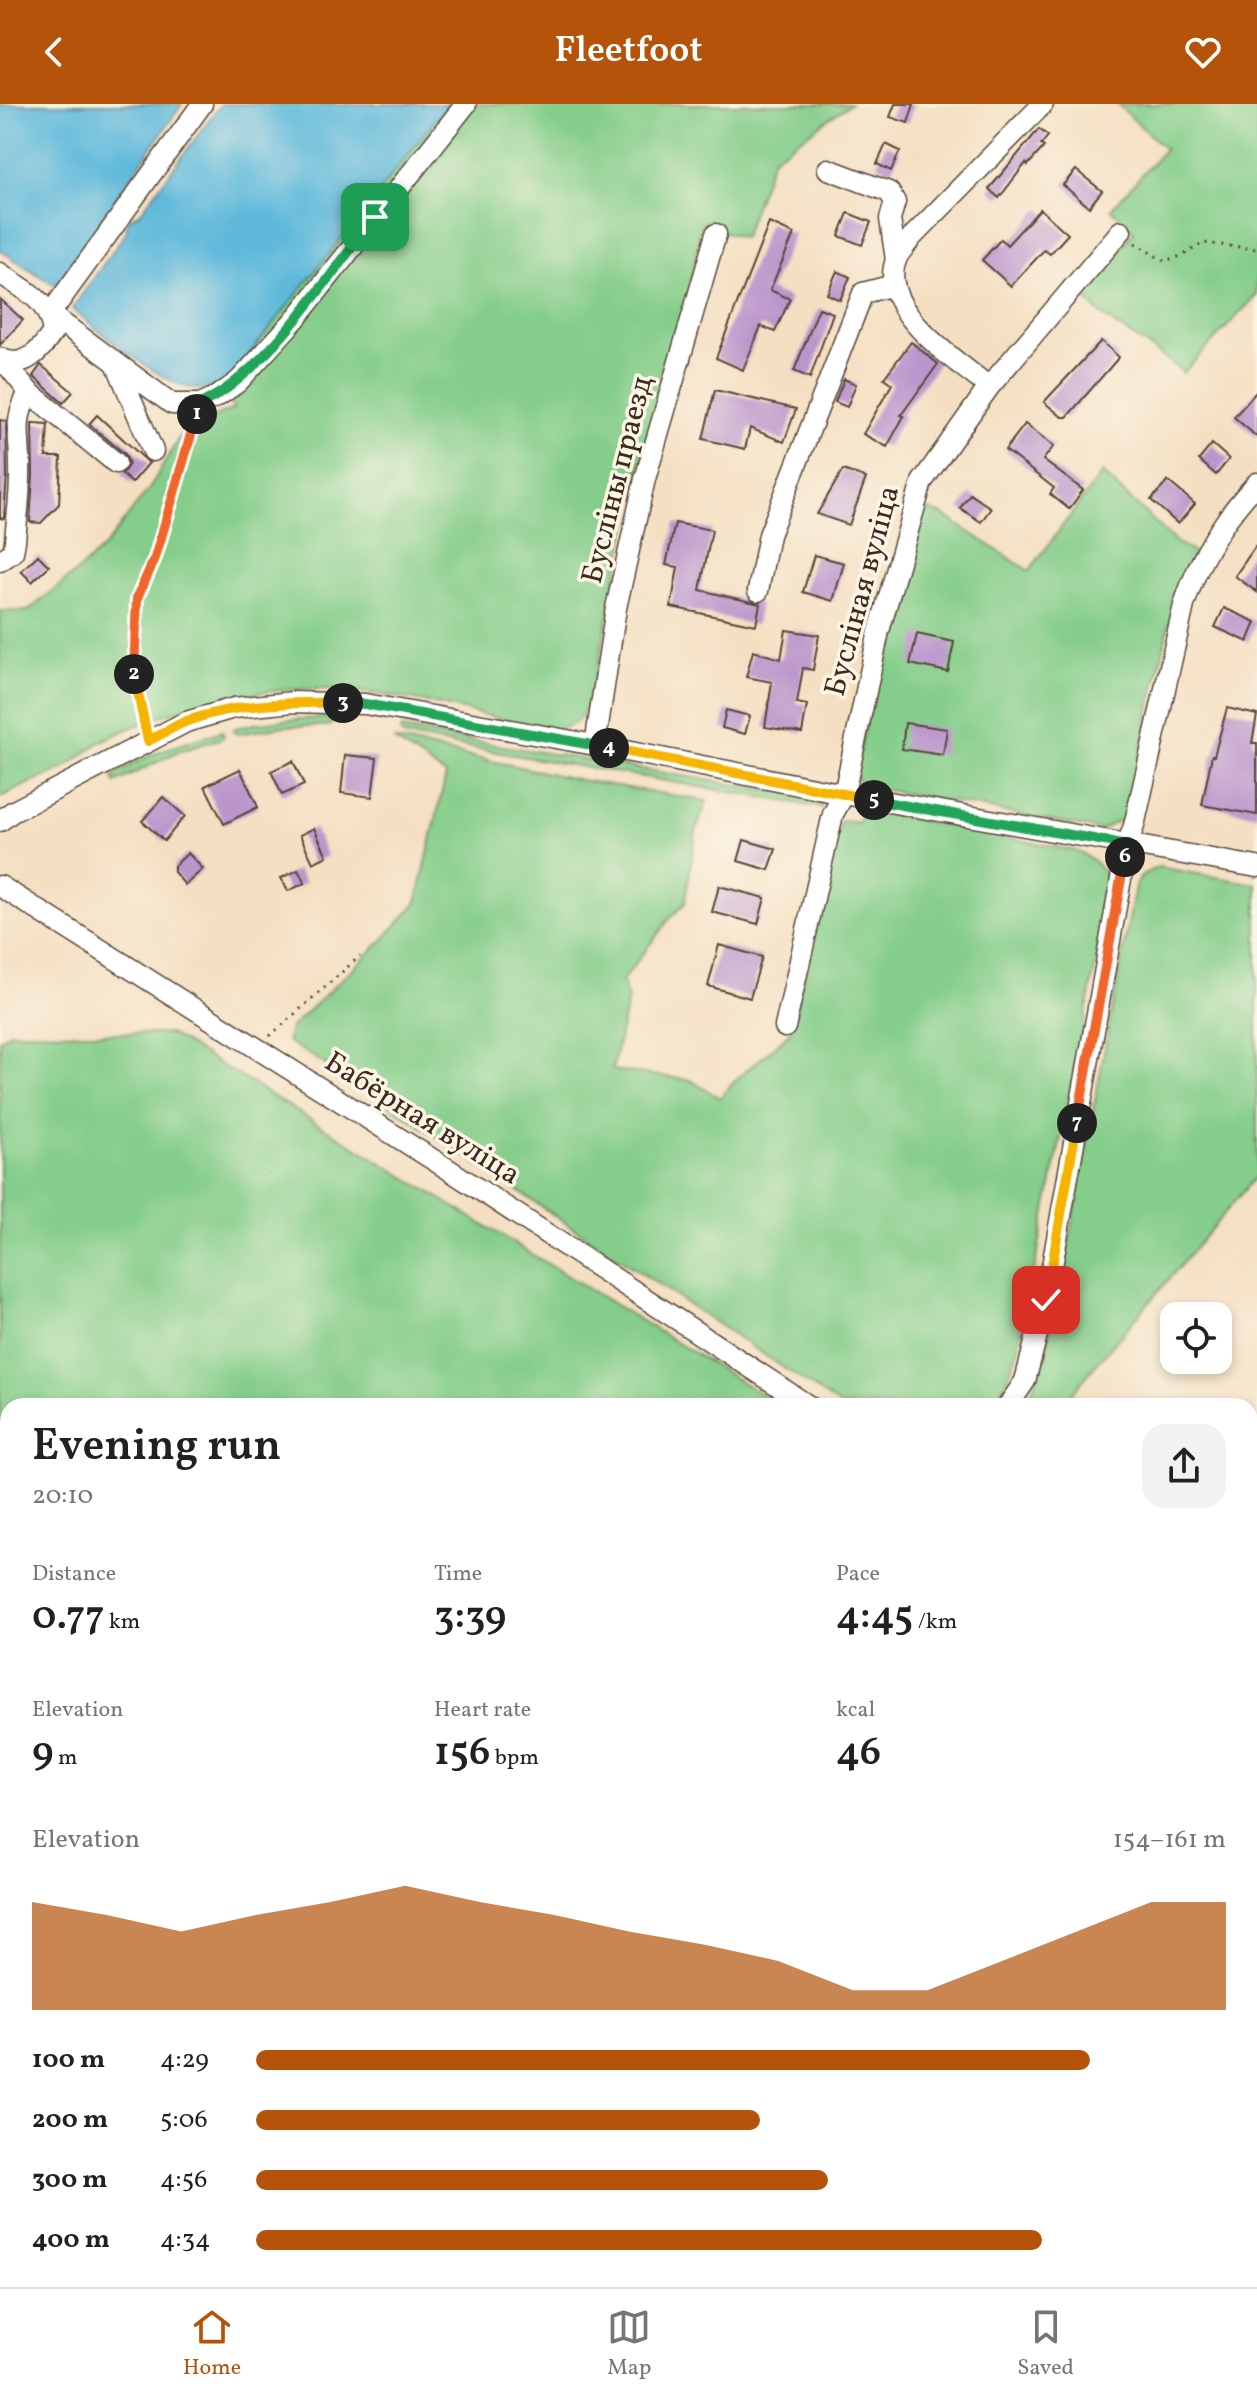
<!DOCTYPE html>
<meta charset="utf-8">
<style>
:root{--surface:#fff;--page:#f2f2f2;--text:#202124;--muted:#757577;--line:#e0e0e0;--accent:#b45309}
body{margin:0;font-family:Vollkorn,serif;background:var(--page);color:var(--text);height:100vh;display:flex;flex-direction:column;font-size:30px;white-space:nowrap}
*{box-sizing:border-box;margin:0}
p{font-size:26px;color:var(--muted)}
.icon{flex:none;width:44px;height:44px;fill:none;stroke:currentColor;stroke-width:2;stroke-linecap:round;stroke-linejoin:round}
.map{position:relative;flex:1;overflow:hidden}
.panel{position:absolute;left:0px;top:1294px;width:1258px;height:890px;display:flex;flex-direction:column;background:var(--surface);border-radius:24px 24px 0 0;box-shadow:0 4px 12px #0003}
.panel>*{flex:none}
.controls{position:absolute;left:1160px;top:1198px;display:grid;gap:16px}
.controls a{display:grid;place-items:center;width:72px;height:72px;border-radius:16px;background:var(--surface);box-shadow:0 4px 12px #0003;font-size:40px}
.pin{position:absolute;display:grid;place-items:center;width:68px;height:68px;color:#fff;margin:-34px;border-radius:16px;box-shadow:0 4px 12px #0006}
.km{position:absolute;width:40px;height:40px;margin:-20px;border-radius:50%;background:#222;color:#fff;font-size:22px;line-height:40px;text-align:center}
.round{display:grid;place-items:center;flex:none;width:84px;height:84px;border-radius:24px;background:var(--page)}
.headline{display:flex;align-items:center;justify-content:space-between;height:136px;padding:0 32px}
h1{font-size:44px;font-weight:600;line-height:60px}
.metrics{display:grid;grid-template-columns:repeat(3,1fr);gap:12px;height:136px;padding:8px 32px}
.metrics div{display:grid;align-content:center}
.metrics b{font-size:40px;font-weight:600}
.metrics small{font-size:22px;font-weight:400}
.metrics p{font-size:22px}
.chart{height:224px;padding:16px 32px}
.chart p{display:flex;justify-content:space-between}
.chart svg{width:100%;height:144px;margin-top:8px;fill:var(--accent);opacity:.7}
ul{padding:0 32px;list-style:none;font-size:26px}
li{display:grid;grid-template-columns:128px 96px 1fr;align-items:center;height:60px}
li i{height:20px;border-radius:10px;background:var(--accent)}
header{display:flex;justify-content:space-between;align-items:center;height:104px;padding:0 32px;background:var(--accent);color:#fff;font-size:36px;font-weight:600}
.menu{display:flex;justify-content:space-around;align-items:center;height:112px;border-top:2px solid var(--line);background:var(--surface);font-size:22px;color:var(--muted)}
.menu a{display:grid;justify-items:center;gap:4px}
.menu .selected{color:var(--accent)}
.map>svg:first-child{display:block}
.green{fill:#84cd8a;stroke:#607c54;stroke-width:2}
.forest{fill:#6bb076;stroke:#536d4a;stroke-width:2}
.water{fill:#5eb9db;stroke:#4c727c;stroke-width:2}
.building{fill:#bb96cc}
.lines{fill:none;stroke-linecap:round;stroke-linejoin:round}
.minor-casing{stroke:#574537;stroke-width:23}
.major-casing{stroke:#574537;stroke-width:29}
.path{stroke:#574537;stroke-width:3;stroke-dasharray:2 6;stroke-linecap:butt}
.minor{stroke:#fff;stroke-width:20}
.major{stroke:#fff;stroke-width:26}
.split-1-casing{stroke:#fff;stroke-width:16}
.split-2-casing{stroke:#fff;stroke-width:16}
.split-3-casing{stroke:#fff;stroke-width:16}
.split-4-casing{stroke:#fff;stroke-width:16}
.split-5-casing{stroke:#fff;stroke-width:16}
.split-6-casing{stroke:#fff;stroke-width:16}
.split-7-casing{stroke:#fff;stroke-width:16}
.split-8-casing{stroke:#fff;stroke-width:16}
.split-1{stroke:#22a559;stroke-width:10}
.split-2{stroke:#f0652b;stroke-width:10}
.split-3{stroke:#f5b400;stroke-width:10}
.split-4{stroke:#22a559;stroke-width:10}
.split-5{stroke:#f5b400;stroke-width:10}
.split-6{stroke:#22a559;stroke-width:10}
.split-7{stroke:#f0652b;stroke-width:10}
.split-8{stroke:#f5b400;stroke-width:10}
.labels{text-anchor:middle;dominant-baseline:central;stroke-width:7;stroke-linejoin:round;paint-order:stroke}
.street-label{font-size:30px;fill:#3b2a1e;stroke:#fcf5e5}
</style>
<header><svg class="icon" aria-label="back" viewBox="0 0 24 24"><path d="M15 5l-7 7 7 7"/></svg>Fleetfoot<svg class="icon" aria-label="heart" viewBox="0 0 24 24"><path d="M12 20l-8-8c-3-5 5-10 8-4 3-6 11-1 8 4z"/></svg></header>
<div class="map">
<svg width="1257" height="2183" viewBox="0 0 1257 2183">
<rect width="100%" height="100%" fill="#fcf5e5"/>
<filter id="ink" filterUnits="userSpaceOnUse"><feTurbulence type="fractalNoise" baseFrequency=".0125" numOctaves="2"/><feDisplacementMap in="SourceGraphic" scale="16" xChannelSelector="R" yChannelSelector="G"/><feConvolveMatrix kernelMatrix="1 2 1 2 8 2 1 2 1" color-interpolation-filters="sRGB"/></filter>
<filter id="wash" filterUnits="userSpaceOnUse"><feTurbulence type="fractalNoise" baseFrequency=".006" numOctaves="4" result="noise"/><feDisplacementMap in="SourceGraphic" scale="32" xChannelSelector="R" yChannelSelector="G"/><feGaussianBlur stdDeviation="1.8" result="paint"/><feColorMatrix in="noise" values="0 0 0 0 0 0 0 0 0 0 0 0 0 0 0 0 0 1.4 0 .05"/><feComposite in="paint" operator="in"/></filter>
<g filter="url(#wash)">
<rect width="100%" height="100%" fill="#f4dfc2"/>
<g class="green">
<path d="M448,0h402l-77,54 -30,80 -41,-14 -18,91 -45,156 -46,218c-9,26 -12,39 -42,41 -75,-16 -169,-43 -246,-41 -68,1 -138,20 -199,50 -15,7 -26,20 -40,28 -21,12 -45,18 -66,31v-187h28l51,-41 26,-24 46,-60 32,-55 50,-22 -6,-27z"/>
<path d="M1117,0h140v191l-74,78c-32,-31 -75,-44 -102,-80l53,-61 -23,-23 54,-60z"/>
<polygon points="1102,369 1176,438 1194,449 1176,489 1126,713 1101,726 871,683 858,677 855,670 887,519 924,404 943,411 1029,467"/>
<path d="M331,614l2,5 -5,3h-43l-48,8 -4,-3 2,-3c31,-8 63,-9 96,-10z"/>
<polygon points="402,625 809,693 824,704 403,632 400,628"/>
<path d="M222,627l2,5 -5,3 -42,13 -62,31 -2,-6c30,-24 73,-34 109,-46z"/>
<path d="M393,636l187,40 127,21 -11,29 -11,73 -14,14 -49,64 6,18 -16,71 78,10 30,18c23,-30 46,-40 70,-66l51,-211 18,2 2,-14 215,42c21,8 31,21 34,43l-92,456 -9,26 -16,30h-152l-490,-326 -64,-39 3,-13 95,-90 32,-36 29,-127z"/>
<polygon points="1158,763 1257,780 1257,1071 1061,1302 1025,1302 1043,1260 1060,1184 1135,783 1142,771"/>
<polygon points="10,928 170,930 781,1302 8,1302 8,1515 0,1506 0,935"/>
<polygon points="525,2176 654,2176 658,2183 531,2183"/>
</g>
<polygon class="forest" points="0,1661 8,1672 8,1718 0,1723"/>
<g class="water">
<polygon points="0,0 182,0 114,97 120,105 107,109 57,183 0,146"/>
<path d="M221,0h227l-221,278c-7,2 -16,7 -24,7 -35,3 -102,-58 -131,-80l55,-78 -1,-8 7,-7 7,-3z"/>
</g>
<g id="blocks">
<g class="building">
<polygon points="895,0 914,0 908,19 890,13"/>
<polygon points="1039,25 1048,32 1041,41 1044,43 1028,61 1026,59 999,94 989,85"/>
<polygon points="886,40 900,47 891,67 877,60"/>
<polygon points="1076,66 1102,87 1089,103 1063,81"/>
<polygon points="1040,105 1068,130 1050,150 1044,146 1011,182 982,156 1001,135 1007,141"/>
<polygon points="848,109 871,118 862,141 839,132"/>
<polygon points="769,119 794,130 770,186 790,195 775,228 761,222 743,266 716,254"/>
<polygon points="837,167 850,173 840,196 827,190"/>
<polygon points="0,195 23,216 0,241"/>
<polygon points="819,204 833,209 810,274 794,267"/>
<polygon points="1101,237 1119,253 1067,313 1062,313 1044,298"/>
<polygon points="911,238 938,260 901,311 904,312 887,343 863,330 892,280 884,274"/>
<polygon points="41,261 73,288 63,299 33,272"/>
<polygon points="844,275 856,280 847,303 835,298"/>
<polygon points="715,286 796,305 784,338 750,324 745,345 703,335"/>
<polygon points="1257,287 1257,333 1234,313"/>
<polygon points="97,311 149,359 132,379 122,370 129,360 125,350 89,320"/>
<polygon points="0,316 6,317 7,370 4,415 0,414"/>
<polygon points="32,319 48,320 46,353 61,353 59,400 41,419 30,418 33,371"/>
<polygon points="1025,320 1054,342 1043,356 1083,386 1069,405 1050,390 1054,384 1005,346"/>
<polygon points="1212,340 1229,355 1216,371 1199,356"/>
<polygon points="843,366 866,374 849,421 817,410"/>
<polygon points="1168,377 1195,400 1178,420 1151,396"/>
<polygon points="970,390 991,404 981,418 960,404"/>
<polygon points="675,419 712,426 700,486 760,500 756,521 671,503 678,463 666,461"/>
<polygon points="1257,440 1257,488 1235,472"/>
<polygon points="38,451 49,462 32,478 21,467"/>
<polygon points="814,451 844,459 833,497 803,488"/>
<polygon points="1224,504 1256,518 1248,538 1215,523"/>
<polygon points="786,526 819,531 813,566 803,564 797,599 807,601 802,629 765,623 772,578 746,573 753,547 781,555"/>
<polygon points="917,530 954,538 948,568 910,560"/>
<polygon points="1227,604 1257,611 1252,639 1257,639 1257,711 1202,701 1212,651 1214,652"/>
<polygon points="726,606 750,612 745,630 722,624"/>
<polygon points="905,619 947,625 943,651 902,645"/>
<polygon points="345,651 377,654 372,693 341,689"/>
<polygon points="293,657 304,681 282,691 271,667"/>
<polygon points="240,665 258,703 224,720 205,682"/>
<polygon points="163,693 185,712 164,737 142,717"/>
<polygon points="314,724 327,752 313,759 300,731"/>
<polygon points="744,736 776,745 769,766 738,757"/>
<polygon points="188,749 203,765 185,781 174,768 174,762"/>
<polygon points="298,766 305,779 288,787 281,774"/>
<polygon points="719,782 765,794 758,820 712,808"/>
<polygon points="719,841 762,853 750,894 708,882"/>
</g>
</g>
</g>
<g filter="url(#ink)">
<use href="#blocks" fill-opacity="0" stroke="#574537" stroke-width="2"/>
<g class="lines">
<g class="minor-casing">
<g id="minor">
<polyline points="202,0 50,210 172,300 200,300 218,292 238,278 297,213 466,0"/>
<polyline points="828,65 889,88 895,98 890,115 896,156"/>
<path d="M0,169c26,19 48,25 53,59 -12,18 -29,39 -53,26"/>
<polyline points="116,259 153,347"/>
<polyline points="0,260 4,257 29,288 116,359"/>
<path d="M989,283c-33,-27 -112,-77 -93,-127 2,-7 10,-14 14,-21l133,-135"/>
<path d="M0,457l13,-9 2,-11c2,-25 6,-51 5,-76 0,-32 -7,-43 9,-73"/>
<polyline points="758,487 769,431 863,189 894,181"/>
<polyline points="595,641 616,504 645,375 716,130"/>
<polyline points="0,717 12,708 186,618 234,604 293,598 365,600 595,641 844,690 1257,763"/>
<polyline points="0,782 451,1067 809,1302"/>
<polyline points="785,923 833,710 844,690 879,527 922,378 989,283 1121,127"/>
<path d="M1008,1302l17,-25 21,-81 81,-455 7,-19 50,-221c15,-47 39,-86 73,-122"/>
<polyline points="1250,1712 1257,1720"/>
<polyline points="1250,1738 1257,1732"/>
<polyline points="0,1865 8,1872"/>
<polyline points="0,1891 8,1888"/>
<polyline points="0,1969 8,1962"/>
<polyline points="0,2042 8,2034"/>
<polyline points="0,2127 8,2118"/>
<polyline points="333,2176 339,2183"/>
<polyline points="1074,2176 1094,2183"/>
<polyline points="27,2183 33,2176"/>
<polyline points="99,2183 104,2176"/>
<polyline points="170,2183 176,2176"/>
<polyline points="244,2183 251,2176"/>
<polyline points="705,2183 713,2176"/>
</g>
</g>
<g class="major-casing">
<g id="major">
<polyline points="0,1586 8,1596"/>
<polyline points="459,2176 465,2183"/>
</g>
</g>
<g class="path">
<polyline points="1135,139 1164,157 1182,152 1203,139 1257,145"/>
<polyline points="144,617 134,575 137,494 155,454 194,319"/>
<polyline points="270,932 360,852"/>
<polyline points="0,1750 8,1744"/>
</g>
<use href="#minor" class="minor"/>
<use href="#major" class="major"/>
</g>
</g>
<g class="lines" filter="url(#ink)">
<g class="split-1-casing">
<path id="split-1" d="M197,310l3,-10c64,-28 131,-131 175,-187"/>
</g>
<g class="split-2-casing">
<polyline id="split-2" points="134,570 137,494 155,454 197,310"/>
</g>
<g class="split-3-casing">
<path id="split-3" d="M134,570l14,67c13,-6 26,-15 39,-20 50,-18 104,-19 156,-18"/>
</g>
<g class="split-4-casing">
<polyline id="split-4" points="343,599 365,600 609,644"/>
</g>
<g class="split-5-casing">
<polyline id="split-5" points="609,644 874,696"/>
</g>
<g class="split-6-casing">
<polyline id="split-6" points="874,696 1127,741 1125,753"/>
</g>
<g class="split-7-casing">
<polyline id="split-7" points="1077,1019 1125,753"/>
</g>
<g class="split-8-casing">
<polyline id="split-8" points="1046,1196 1077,1019"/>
</g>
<use href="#split-1" class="split-1"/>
<use href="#split-2" class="split-2"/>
<use href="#split-3" class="split-3"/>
<use href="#split-4" class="split-4"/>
<use href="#split-5" class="split-5"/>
<use href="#split-6" class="split-6"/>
<use href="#split-7" class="split-7"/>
<use href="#split-8" class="split-8"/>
</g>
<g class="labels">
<g class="street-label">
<text transform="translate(618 376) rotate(-76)">Бусліны праезд</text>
<text transform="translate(863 487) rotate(-75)">Бусліная вуліца</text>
<text transform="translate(422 1015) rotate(32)">Бабёрная вуліца</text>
</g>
</g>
</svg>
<div class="controls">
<a><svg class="icon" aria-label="locate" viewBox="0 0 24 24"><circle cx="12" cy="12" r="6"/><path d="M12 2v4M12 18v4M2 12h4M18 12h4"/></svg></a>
</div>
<div class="pin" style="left:375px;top:113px;background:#1e9e55"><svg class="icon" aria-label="arrive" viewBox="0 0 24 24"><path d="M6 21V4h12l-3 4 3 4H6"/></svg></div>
<div class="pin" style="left:1046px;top:1196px;background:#d93025"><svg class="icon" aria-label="check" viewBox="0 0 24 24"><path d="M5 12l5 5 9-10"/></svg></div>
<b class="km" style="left:197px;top:310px">1</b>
<b class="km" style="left:134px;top:570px">2</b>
<b class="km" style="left:343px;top:599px">3</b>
<b class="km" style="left:609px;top:644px">4</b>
<b class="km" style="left:874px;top:696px">5</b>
<b class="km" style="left:1125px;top:753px">6</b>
<b class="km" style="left:1077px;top:1019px">7</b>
<section class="panel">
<div class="headline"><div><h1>Evening run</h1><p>20:10</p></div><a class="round"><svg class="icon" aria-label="share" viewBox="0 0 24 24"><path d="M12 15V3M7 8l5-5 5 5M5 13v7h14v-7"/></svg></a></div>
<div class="metrics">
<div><p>Distance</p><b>0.77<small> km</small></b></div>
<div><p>Time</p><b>3:39</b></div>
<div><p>Pace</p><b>4:45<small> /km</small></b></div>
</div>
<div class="metrics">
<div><p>Elevation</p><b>9<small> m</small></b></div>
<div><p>Heart rate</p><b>156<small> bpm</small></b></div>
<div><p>kcal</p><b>46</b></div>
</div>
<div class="chart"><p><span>Elevation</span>154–161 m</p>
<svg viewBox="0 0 160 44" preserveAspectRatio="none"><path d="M0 44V11L10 15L20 20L30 15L40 11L50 6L60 11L70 15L80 20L90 24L100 29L110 38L120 38L130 29L140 20L150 11L160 11V44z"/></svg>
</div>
<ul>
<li><b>100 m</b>4:29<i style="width:86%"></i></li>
<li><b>200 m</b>5:06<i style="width:52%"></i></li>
<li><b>300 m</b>4:56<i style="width:59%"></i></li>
<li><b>400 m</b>4:34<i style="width:81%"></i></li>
</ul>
</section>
</div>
<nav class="menu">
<a class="selected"><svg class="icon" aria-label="home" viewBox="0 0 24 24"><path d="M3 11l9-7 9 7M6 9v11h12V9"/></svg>Home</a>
<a><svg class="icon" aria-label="map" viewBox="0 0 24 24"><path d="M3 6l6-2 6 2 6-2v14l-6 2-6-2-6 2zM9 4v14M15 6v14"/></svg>Map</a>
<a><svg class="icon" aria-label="saved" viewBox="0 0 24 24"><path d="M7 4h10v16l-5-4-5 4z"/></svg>Saved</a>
</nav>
